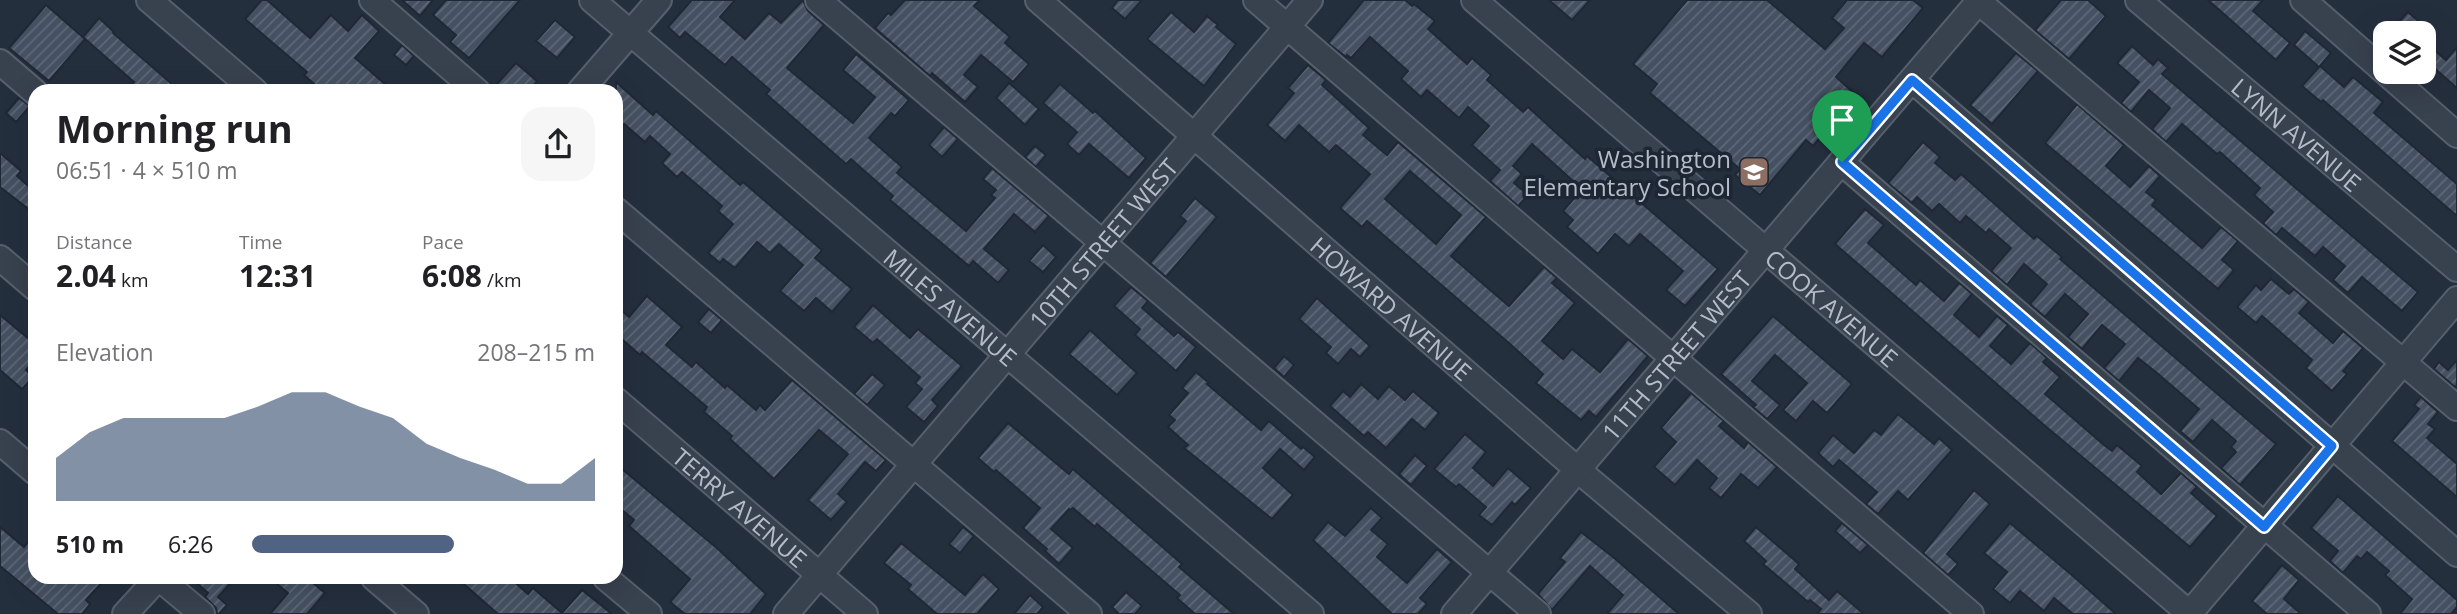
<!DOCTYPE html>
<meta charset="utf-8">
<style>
:root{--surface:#fff;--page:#f6f6f6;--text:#202124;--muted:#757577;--accent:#506383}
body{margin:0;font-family:"Open Sans",sans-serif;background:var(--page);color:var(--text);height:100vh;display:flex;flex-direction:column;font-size:26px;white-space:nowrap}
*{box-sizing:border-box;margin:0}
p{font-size:23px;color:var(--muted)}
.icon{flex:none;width:38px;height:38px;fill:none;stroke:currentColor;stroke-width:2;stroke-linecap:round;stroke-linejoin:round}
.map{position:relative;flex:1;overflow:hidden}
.panel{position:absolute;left:28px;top:84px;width:595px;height:500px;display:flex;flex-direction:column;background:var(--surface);border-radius:21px;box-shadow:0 7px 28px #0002}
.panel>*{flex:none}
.controls{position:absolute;left:2373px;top:21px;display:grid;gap:14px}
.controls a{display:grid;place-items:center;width:63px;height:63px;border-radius:14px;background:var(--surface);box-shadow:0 7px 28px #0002;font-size:35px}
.pin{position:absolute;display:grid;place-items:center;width:60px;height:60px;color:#fff;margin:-72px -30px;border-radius:50% 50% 50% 0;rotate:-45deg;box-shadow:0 0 7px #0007}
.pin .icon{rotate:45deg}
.round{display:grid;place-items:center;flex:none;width:74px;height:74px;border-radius:21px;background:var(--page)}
.summary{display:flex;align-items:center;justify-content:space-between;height:119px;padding:0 28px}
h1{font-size:38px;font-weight:700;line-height:52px}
.metrics{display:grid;grid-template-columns:repeat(3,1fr);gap:10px;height:119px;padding:7px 28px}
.metrics div{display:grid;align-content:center}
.metrics b{font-size:30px;font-weight:700}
.metrics small{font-size:19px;font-weight:400}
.metrics p{font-size:19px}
.chart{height:196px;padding:14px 28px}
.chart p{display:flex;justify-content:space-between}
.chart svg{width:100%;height:126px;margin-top:7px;fill:var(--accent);opacity:.7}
ul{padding:0 28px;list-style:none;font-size:23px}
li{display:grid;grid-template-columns:112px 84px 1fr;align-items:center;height:52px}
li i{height:18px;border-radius:9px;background:var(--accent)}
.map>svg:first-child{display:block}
.building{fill:url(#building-hatch);stroke:#1f2835;stroke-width:2;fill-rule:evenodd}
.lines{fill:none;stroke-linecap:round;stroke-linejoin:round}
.minor-casing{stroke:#565f6c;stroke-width:28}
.minor{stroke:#38414e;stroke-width:24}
.route-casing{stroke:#fff;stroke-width:14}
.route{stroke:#1a73e8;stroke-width:9}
.labels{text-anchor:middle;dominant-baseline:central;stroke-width:7;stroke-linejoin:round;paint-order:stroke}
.street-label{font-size:24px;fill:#b4bcc9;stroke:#1d2633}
.poi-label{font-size:24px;fill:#b4bcc9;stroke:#1d2633;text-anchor:end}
</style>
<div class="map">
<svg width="2457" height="614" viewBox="0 0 2457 614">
<defs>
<pattern id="building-hatch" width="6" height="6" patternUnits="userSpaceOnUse" patternTransform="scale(1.75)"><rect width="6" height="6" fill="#455162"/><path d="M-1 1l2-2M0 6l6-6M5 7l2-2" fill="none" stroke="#5d6877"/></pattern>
</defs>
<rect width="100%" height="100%" fill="#242f3e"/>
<g class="building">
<polygon points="262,0 267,0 310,38 331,15 348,31 362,15 379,31 355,58 393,91 322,91 304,75 307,72 245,19"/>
<polygon points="402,0 433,0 420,16"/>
<polygon points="446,0 520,0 469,58 450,42 456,35 433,15"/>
<polygon points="692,0 735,0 720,17 745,39 769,13 781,23 803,0 808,11 824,25 787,68 853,123 875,97 843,70 856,54 909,100 895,116 891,113 869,138 902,167 897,173 966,231 995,198 991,195 996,190 983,179 992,168 1049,216 1035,232 1014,214 984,249 1009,270 998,283 973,261 969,266 890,200 893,196 851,159 846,164 766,94 770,90 732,57 725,65 685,32 680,38 668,27"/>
<polygon points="905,0 980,0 974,6 1010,37 1005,43 1029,64 1013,82 981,55 964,75 978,87 965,102 932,73 930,76 875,28 888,13 891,15"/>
<polygon points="1118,0 1142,0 1125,19 1112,8"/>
<polygon points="1364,0 1405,0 1412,6 1414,4 1435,21 1428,29 1467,64 1472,58 1491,75 1487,80 1523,112 1528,107 1585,159 1587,156 1718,269 1685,306 1666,290 1683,271 1640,234 1629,246 1615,234 1598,254 1567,227 1573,220 1563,211 1582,189 1532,144 1513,166 1522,174 1514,183 1528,195 1518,206 1490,181 1500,170 1472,145 1489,126 1468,107 1459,118 1427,90 1421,97 1401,79 1408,71 1370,37 1351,58 1347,55 1346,57 1328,43"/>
<polygon points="1549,0 1590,0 1572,20"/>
<polygon points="1687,0 1767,0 1825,49 1844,28 1832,18 1847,0 1913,0 1923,8 1882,57 1864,43 1836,77 1856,95 1813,146 1806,140 1760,195 1735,175 1740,169 1650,93 1657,84 1633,64"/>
<polygon points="2061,0 2088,0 2106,16 2069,59 2035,30"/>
<polygon points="2208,0 2263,0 2253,11 2290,43 2276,60"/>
<polygon points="46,5 85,39 49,81 9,48"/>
<polygon points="1171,12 1194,32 1207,16 1218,25 1216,27 1236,44 1204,86 1147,39"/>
<polygon points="2408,12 2432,33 2389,33"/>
<polygon points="99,18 114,32 113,33 180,91 126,91 134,82 83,37"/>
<polygon points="555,20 575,37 557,58 536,41"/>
<polygon points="2305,31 2331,53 2320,66 2344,87 2353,77 2383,102 2374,113 2457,184 2457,216 2323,100 2321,102 2302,86 2319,67 2294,45"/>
<polygon points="2424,41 2446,60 2457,47 2457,88 2424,59"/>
<polygon points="402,45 414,56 406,65 394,55"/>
<polygon points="2132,46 2153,65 2158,59 2168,68 2162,74 2418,292 2402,311 2362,277 2348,293 2333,280 2345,266 2323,247 2315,256 2282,228 2276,235 2263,223 2273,212 2254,195 2260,188 2220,152 2217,154 2182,124 2166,142 2152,129 2170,108 2149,90 2131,112 2121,103 2139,82 2117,63"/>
<polygon points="2016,53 2038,71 1992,124 1970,105"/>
<polygon points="516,63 537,81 529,91 505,91 497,84"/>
<path d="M1308,65l18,15 -4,5 47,43 -6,7 24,20 11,-13 88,75 -35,39 31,27 27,23 35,-39 13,11 -5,5 23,20 -33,38 21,18 9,-10 28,23 28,-33 20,17 -52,61 -7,-6 -8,9 -45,-37 7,-9 -33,-30 -143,-123 -5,6 -22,-19 30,-34 -34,-29 -7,7 -30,-27 -14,16 -18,-16 27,-32 -6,-5zM1410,171l51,44 -25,29 -51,-45z"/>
<polygon points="616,82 653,115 656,111 740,185 743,182 822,250 815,258 852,289 832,312 816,298 804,311 780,291 803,265 779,244 770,253 757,242 735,268 723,259 720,263 708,253 733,224 718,211 722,206 682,172 677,177 662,163 670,154 650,136 645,142 624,124 616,133"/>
<polygon points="1009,83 1039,109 1025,125 996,98"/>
<polygon points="1060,84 1093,113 1095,111 1146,158 1129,178 1089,144 1079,155 1067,144 1077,132 1043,103"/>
<polygon points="19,98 30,106 16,122 6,113"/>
<polygon points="2077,104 2124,145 2106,166 2130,187 2149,166 2160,176 2146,192 2156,200 2152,205 2202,248 2221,227 2238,241 2222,260 2234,270 2218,289 2045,143"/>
<polygon points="944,127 958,139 942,157 929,145"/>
<polygon points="1923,142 1940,157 1935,163 1955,180 1961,174 2034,239 2037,236 2062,257 2060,259 2276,444 2240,485 2221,468 2236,452 2231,447 2236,441 2212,420 2193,442 2180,431 2199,409 2157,373 2138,358 2119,381 2104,368 2125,344 2102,325 2082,349 2068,337 2088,314 2065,294 2045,317 2030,304 2047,284 2024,264 2007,285 1991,271 2011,248 1989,229 1986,233 1966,216 1960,223 1939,204 1932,211 1917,197 1912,203 1888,183"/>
<polygon points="1035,146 1046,155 1036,167 1025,157"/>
<polygon points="0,153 21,171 17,176 35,192 35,214 0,187"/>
<polygon points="1195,198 1217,217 1166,277 1150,263 1186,221 1180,216"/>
<polygon points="1865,209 1884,225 1868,243 1916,285 1920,280 1944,301 1959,283 1963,286 1972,294 1954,315 1979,337 1997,316 2008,325 1990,346 2011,364 2030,343 2047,358 2043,362 2060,377 2045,394 2104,445 2112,451 2117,445 2142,466 2137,472 2161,494 2181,473 2197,487 2191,493 2217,516 2190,547 2044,425 1835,244"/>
<polygon points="1043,245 1056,257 1043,272 1029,261"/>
<polygon points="2271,279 2289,294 2294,289 2309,302 2299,313 2333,343 2343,331 2363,348 2343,371 2347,374 2332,391 2306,368 2312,360 2262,316 2256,323 2237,307 2256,285 2261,290"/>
<polygon points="1131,287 1148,301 1142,308 1174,336 1178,332 1196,347 1176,371 1135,335 1140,329 1114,306"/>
<polygon points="647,296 682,327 666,345 692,367 696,362 725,388 727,385 756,410 760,405 765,410 792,380 886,460 876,471 865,462 838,494 847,502 831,520 808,500 848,454 819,430 774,479 730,439 732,436 704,412 707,407 642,352 640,355 616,334 616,305 629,317"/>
<polygon points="1317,298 1370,346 1360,357 1351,349 1338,364 1326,353 1331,347 1299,319"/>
<polygon points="873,305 910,338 918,329 962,366 932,400 938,406 924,422 906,407 922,389 915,383 920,377 877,339 873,343 854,327"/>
<polygon points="709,309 722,320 711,333 698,322"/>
<polygon points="0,315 35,344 35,359 26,370 33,377 22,389 0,370"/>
<polygon points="1773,316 1852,384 1827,413 1813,401 1796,421 1783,410 1807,383 1775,355 1752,381 1780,405 1767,419 1753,407 1756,405 1721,374"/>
<polygon points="1090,330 1137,373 1117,395 1069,354"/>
<polygon points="1284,356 1294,365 1284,377 1274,368"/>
<polygon points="2457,360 2457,385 2455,387 2434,369 2439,362 2448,370"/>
<polygon points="1196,372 1209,383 1207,384 1261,430 1269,421 1301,449 1303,447 1315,457 1304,470 1280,449 1263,468 1293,495 1272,519 1184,448 1188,445 1168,427 1175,420 1169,415 1188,393 1182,388"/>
<polygon points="872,374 885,385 867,405 854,394"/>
<polygon points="1361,384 1378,399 1389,386 1405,400 1413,391 1439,413 1425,430 1412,419 1386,448 1368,432 1364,436 1330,406 1343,391 1350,397"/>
<polygon points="1691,393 1724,421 1719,426 1744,448 1748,442 1777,467 1758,488 1741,474 1721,498 1709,488 1717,478 1697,460 1675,485 1654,467 1676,442 1661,428"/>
<polygon points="2421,397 2438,412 2428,424 2435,429 2427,438 2457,464 2457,497 2392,441 2419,409 2414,405"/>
<polygon points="1898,414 1934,444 1939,438 1952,450 1908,500 1898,491 1878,514 1866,504 1877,492 1839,460 1833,467 1818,453 1833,435 1854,453 1874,430 1881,435"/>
<polygon points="1008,423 1069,474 1073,469 1182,564 1179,567 1234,614 1195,614 1177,598 1180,595 1139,560 1097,524 1095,527 1073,508 1070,510 1069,509 1051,529 1073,548 1059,564 1045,551 1047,549 1023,528 1040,508 996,470 994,472 978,458"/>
<polygon points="1465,434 1486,452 1473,468 1493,486 1508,468 1531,488 1515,505 1512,502 1492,525 1479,515 1486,507 1459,484 1456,487 1434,469"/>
<polygon points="1415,455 1427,466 1411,485 1399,474"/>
<polygon points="616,464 718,549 766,594 750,614 685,614 670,602 690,579 629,526 634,520 616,505"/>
<polygon points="1974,490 1990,504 1947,554 1958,564 1948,575 1923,553"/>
<polygon points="2338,496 2457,600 2457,607 2451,614 2400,614 2412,599 2385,575 2389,571 2367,552 2361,559 2357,556 2343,573 2330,561 2338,551 2311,528"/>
<polygon points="1371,508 1382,518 1371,530 1388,544 1377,557 1407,583 1437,549 1452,562 1420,598 1427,604 1418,614 1392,614 1313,540 1328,522 1345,536"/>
<polygon points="1842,523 1868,545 1860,553 1835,531"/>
<polygon points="2010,523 2073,576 2116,614 2073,614 2054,598 2044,611 2020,591 2010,603 1993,589 2007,572 1984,553"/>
<polygon points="0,527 24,547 35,533 35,578 106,578 86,600 90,604 82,614 58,614 0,566"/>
<polygon points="963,527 974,536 960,553 949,544"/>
<polygon points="1756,527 1799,564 1795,569 1829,600 1837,591 1864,614 1817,614 1821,609 1810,600 1808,602 1763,564 1766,561 1744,541"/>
<polygon points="1581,532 1613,557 1679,614 1607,614 1623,595 1590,566 1552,610 1538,594 1565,562 1560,558"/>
<polygon points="901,543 965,595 983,574 999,589 977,614 937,614 908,589 911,585 884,563"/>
<polygon points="2282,565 2299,580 2284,599 2301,614 2267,614 2252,601"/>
<polygon points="191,578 235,578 218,597 227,605 219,614 217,614 216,608 205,597 208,593"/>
<polygon points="270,578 307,578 325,593 307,614 270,614 288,593"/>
<polygon points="457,578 510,578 528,594 533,588 562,613 582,590 612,614 498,614"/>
<polygon points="1126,592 1142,606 1135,614 1119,614 1112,607"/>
<polygon points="1030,595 1043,607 1037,614 1014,614"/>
</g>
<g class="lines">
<g class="minor-casing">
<g id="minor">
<polyline points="149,0 255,91"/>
<polyline points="372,0 477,91"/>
<path id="s1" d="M592,0l719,614"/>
<polyline points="818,0 1538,614"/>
<path id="s2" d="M1038,0l540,470 171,144"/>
<polyline points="1256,0 1971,614"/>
<path id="s3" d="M1474,0l716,614"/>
<path id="s4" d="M2138,0l319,269"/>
<polyline points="2303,0 2457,135"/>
<polyline points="1979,2 2457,408"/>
<polyline points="0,62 35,92"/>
<polyline points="1912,80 2457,554"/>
<polyline points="580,91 659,0"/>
<polyline points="1841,162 2368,614"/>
<polyline points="616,210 1089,614"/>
<polyline points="0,258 35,288"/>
<path id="s5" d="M616,400l249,214"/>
<polyline points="0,442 35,472"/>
<polyline points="159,578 202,614"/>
<polyline points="374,578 416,614"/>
<polyline points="606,578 649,614"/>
<polyline points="125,614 158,578"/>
<path id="s6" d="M786,614l524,-614"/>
<path id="s7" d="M1454,614l526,-614"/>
<polyline points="2189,614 2457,299"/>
</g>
</g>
<use href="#minor" class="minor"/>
</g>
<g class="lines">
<g class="route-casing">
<polygon id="route" points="1912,80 2332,446 2264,527 1842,162"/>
</g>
<use href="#route" class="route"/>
</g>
<defs>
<g id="school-square" transform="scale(1.575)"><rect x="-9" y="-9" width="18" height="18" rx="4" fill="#8d6e63" stroke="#1d2633"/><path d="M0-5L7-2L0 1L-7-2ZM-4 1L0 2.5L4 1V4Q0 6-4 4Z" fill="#fff"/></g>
</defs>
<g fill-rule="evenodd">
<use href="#school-square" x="1754" y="172"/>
</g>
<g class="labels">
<g class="street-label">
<text stroke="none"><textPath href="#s4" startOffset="208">LYNN AVENUE</textPath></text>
<text stroke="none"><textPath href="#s6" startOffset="488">10TH STREET WEST</textPath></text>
<text stroke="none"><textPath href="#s3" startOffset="472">COOK AVENUE</textPath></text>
<text stroke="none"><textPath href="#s1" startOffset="472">MILES AVENUE</textPath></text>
<text stroke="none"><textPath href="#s2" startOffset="469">HOWARD AVENUE</textPath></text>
<text stroke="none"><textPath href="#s7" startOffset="341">11TH STREET WEST</textPath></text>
<text stroke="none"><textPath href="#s5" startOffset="164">TERRY AVENUE</textPath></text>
</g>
<g class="poi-label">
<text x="1731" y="158">Washington<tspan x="1731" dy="28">Elementary School</tspan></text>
</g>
</g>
</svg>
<div class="controls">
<a><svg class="icon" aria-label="layers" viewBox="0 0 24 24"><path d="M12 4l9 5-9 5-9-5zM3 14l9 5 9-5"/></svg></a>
</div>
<div class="pin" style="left:1842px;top:162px;background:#1e9e55"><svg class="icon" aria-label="arrive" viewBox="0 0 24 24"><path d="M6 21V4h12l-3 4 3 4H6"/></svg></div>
<section class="panel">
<div class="summary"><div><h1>Morning run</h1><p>06:51 · 4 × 510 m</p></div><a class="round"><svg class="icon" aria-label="share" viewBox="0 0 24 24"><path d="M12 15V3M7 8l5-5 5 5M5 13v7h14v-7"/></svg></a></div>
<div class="metrics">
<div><p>Distance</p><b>2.04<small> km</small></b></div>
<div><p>Time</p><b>12:31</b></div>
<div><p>Pace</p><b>6:08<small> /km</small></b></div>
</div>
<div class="chart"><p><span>Elevation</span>208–215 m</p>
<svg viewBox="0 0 160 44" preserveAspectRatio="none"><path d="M0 44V29L10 20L20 15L30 15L40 15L50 15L60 11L70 6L80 6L90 11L100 15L110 24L120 29L130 33L140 38L150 38L160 29V44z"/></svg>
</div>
<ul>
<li><b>510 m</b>6:26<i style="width:59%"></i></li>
</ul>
</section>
</div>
